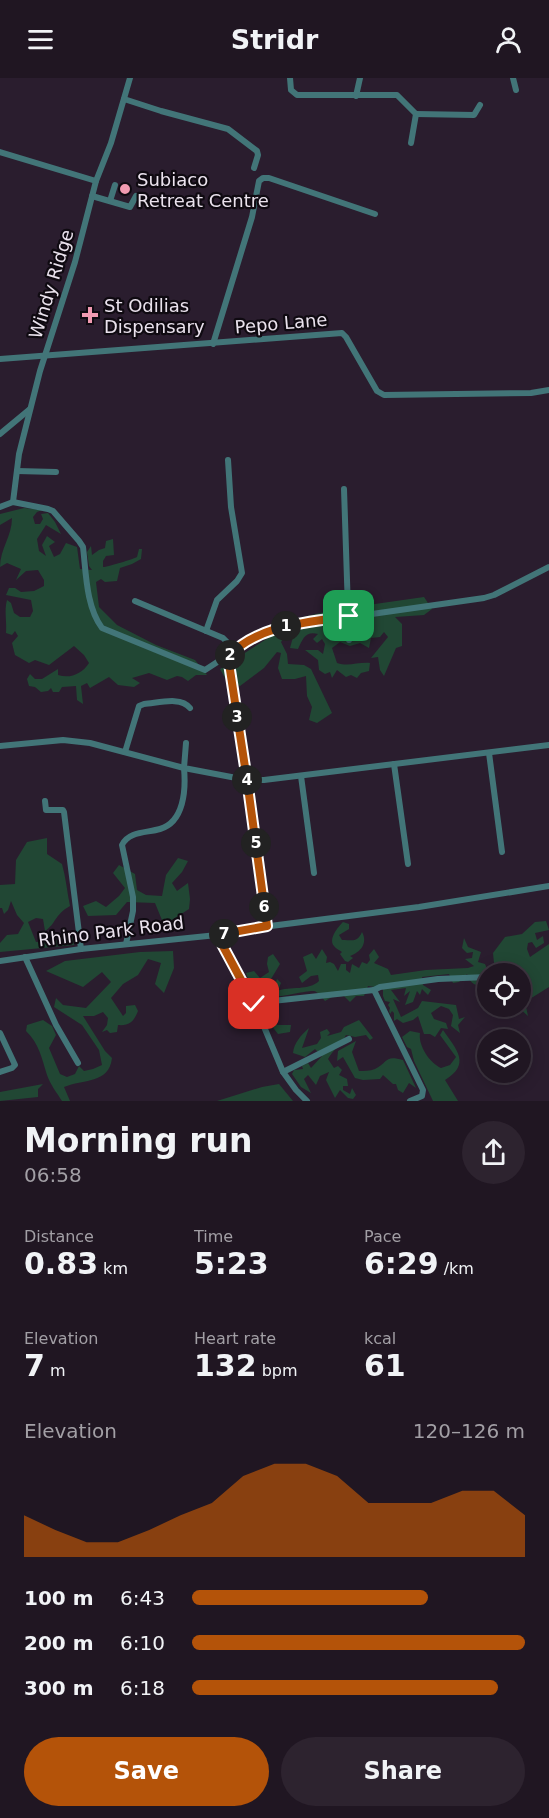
<!DOCTYPE html>
<meta charset="utf-8">
<style>
:root{--surface:#201622;--page:#2d232f;--text:#f1f3f6;--muted:#a29fa5;--line:#3d3540;--accent:#b45309}
body{margin:0;font-family:"DejaVu Sans",sans-serif;background:var(--page);color:var(--text);height:100vh;display:flex;flex-direction:column;font-size:22px;white-space:nowrap}
*{box-sizing:border-box;margin:0}
p{font-size:20px;color:var(--muted)}
.icon{flex:none;width:33px;height:33px;fill:none;stroke:currentColor;stroke-width:2;stroke-linecap:round;stroke-linejoin:round}
.map{position:relative;height:1023px;overflow:hidden}
.side{display:flex;flex-direction:column;background:var(--surface);flex:1}
.side>*{flex:none}
.controls{position:absolute;left:477px;top:885px;display:grid;gap:12px}
.controls a{display:grid;place-items:center;width:54px;height:54px;border-radius:50%;background:var(--surface);box-shadow:0 3px 15px #0003,0 0 0 2px var(--line);font-size:30px}
.pin{position:absolute;display:grid;place-items:center;width:51px;height:51px;color:#fff;margin:-26px;border-radius:12px;box-shadow:0 3px 9px #0006}
.km{position:absolute;width:30px;height:30px;margin:-15px;border-radius:50%;background:#222;color:#fff;font-size:16px;line-height:30px;text-align:center}
.round{display:grid;place-items:center;flex:none;width:63px;height:63px;border-radius:32px;background:var(--page)}
.overview{display:flex;align-items:center;justify-content:space-between;height:102px;padding:0 24px}
h1{font-size:33px;font-weight:700;line-height:45px}
.figures{display:grid;grid-template-columns:repeat(3,1fr);gap:9px;height:102px;padding:6px 24px}
.figures div{display:grid;align-content:center}
.figures b{font-size:30px;font-weight:700}
.figures small{font-size:16px;font-weight:400}
.figures p{font-size:16px}
.chart{height:168px;padding:12px 24px}
.chart p{display:flex;justify-content:space-between}
.chart svg{width:100%;height:108px;margin-top:6px;fill:var(--accent);opacity:.7}
.button{display:flex;gap:12px;margin-top:auto;padding:12px 24px}
.button a{flex:1;height:69px;border-radius:36px;background:var(--accent);color:#fff;font-size:24px;font-weight:700;line-height:69px;text-align:center}
.button a+a{background:var(--page);color:var(--text)}
ul{padding:0 24px;list-style:none;font-size:20px}
li{display:grid;grid-template-columns:96px 72px 1fr;align-items:center;height:45px}
li i{height:15px;border-radius:8px;background:var(--accent)}
header{display:flex;justify-content:space-between;align-items:center;height:78px;padding:0 24px;background:var(--surface);font-size:27px;font-weight:700}
.map>svg:first-child{display:block}
.green{fill:#214734}
.lines{fill:none;stroke-linecap:round;stroke-linejoin:round}
.minor{stroke:#427578;stroke-width:6}
.route-casing{stroke:#fff;stroke-width:12}
.route{stroke:#b45309;stroke-width:8}
.poi-dot{fill:#f19ab1;stroke:#0f0a11;stroke-width:2}
.labels{text-anchor:middle;dominant-baseline:central;stroke-width:4.5;stroke-linejoin:round;paint-order:stroke}
.poi-label{font-size:18px;fill:#eae2ed;stroke:#0f0a11;text-anchor:start}
.street-label{font-size:18px;fill:#eae2ed;stroke:#0f0a11}
</style>
<header><svg class="icon" aria-label="menu" viewBox="0 0 24 24"><path d="M4 6h16M4 12h16M4 18h16"/></svg>Stridr<svg class="icon" aria-label="person" viewBox="0 0 24 24"><circle cx="12" cy="8" r="4"/><path d="M4 21q1-7 8-7t8 7"/></svg></header>
<div class="map">
<svg width="549" height="1023" viewBox="0 0 549 1023">
<rect width="100%" height="100%" fill="#2a1d2e"/>
<g class="green">
<path d="M24,430l18,2 -5,2 -4,5 2,7h5l3,-5 -2,-5 7,-1 7,9 6,12 -15,-9 -9,14 2,12 7,5 -4,-11 5,-9 8,6 -6,4 5,11 6,-3 6,-11 11,4 3,22 12,1 -3,-4 -2,-14 4,-6 1,9 7,-5 6,-2 1,-7 7,-2 1,16 -8,1 -3,5v6c5,0 30,-8 34,-10l2,-8h3l-1,10 -9,5 -12,4 -3,13 -12,1 -4,-3 -5,3 3,25 18,18 39,20 39,15 12,15h-11l-8,6 -6,-4 -5,-1 -10,4 -18,-7 -17,5 8,5 -6,4 -16,-2 -9,-8 -19,11 -3,-5 -6,3 2,18 -6,-4 -1,-14 -14,1 -3,5h-6l-2,-4 -3,3 -7,1 -6,-5 -6,-1 -2,-7 3,-5 5,5h7l16,-10v6c12,4 24,-1 31,-12l-5,-8 -10,-9 -25,19 -14,-5 -6,3 -14,-8 -3,-12 6,-7 -3,-5 -3,4 -6,-2c1,-12 -2,-22 1,-33l4,3 3,10 6,4h10l3,-6 -2,-11 -25,-5 3,-7h6l6,4 13,-1 10,-5v-6l-6,-10 -12,1 -10,9 5,-11 -14,-6 -7,4c0,-18 12,-31 12,-49l-12,7v-11z"/>
<path d="M424,519l8,12 -8,6 -29,2 7,7v22l-6,2 -12,28 -4,-6 -2,-13 -7,1 17,-21 -4,-5 -4,5 -9,1 -2,10 -9,-5 -10,3 -10,-4 -8,6 5,15c12,4 20,-1 33,0l-1,8 -8,2 -4,5 -6,-3 -5,2 -9,-7 -5,8 -2,-6 -5,2 -6,-4 -1,-10 -13,-10h13l5,4 2,-10 -3,-5 -5,4 -4,-4 5,-5c-13,-3 -15,5 -20,15l-8,-1 3,-11 -6,-3 -6,8 6,12 1,10 16,1 7,4 21,44 -15,10 -8,-3 3,-13 -5,-11 -1,-20 -11,3h-13l-4,-11 3,-15 -4,-1 -13,16 -24,18 -15,-8 -5,-9 79,-51 34,-8z"/>
<path d="M47,760v16l15,10c4,14 5,28 8,42 -16,9 -14,18 -25,25l-2,-12 -7,-1 -8,4 8,20 31,-3 5,-5 2,11 -74,7v-9l7,-8 11,-1 6,-11 -7,-8 -6,-14 -3,9 -4,4 -2,-6h-2v-23l15,-1 1,-24 11,-18z"/>
<polygon points="178,780 188,783 182,794 172,805 177,813 188,805 190,821 189,831 164,847 155,825 127,824 116,837 88,838 83,828 96,823 106,829 119,818 125,810 113,795 119,787 135,796 137,812 146,817 162,818 166,797"/>
<polygon points="546,843 549,852 535,855 537,862 543,858 544,865 536,870 532,864 528,865 527,871 530,879 549,866 549,909 525,924 528,938 518,929 520,928 520,896 495,895 493,875 505,859 522,856 535,844"/>
<path d="M343,844l6,2v5l-10,6 3,5c11,0 15,3 20,-8 6,11 -1,20 -12,24l3,2 -5,4 -3,-1 -5,-7 2,-2c-2,-2 -6,-3 -8,-6 -6,-7 4,-19 9,-24z"/>
<path d="M464,860l4,9 13,5 -3,10 7,2 4,9 -1,1 -1,12c-11,0 -16,-1 -20,-12l-8,8 -6,1 -4,-9 -27,3 1,8 8,5 -3,5 -6,-6 -2,6 -3,-4 -4,11 -8,3 5,-14 -6,5 2,-8 -15,2 9,12 -7,-3 8,18 17,-9 4,-7 34,4 3,14 6,-2 -7,8 2,8 -9,-7 2,-11 -4,-6 -8,-3 -10,7 3,6 12,4 2,6 -7,-1 -6,9 -5,-3h-6l-6,-18 -5,4 -10,3 -6,-4 -3,2v-8l-2,-2 -2,3 -1,-3 1,-3 -2,-3 2,-3 -5,-1 -2,-5v-12l-9,3 -6,-1 -4,10h-8l-6,6 -6,-6 -12,1 -7,4c-3,-4 -7,-9 -11,-10 -5,-1 -28,5 -36,5l-1,-5c13,-5 32,0 42,-10l-1,-6 -7,1 -9,7 -3,-6 8,-6 -4,-14 9,-4 4,6 6,-10 5,8 -1,6 4,-1 4,2 4,7 3,-7h5v6l4,3 2,-9 7,4 3,-6 5,2 3,-4 -1,-5 5,-6 5,8 -5,6 14,6 3,6 35,-5 42,-2 6,-2 -9,-7 7,-1 1,-6 -6,1 -5,-5z"/>
<path d="M173,873l1,17 -10,25 -9,-9 6,-21 -13,-4 -10,16 -15,9 -12,14 12,18 3,-3v-7l9,-1 3,6c-4,10 -8,15 -20,14l-1,7 -7,1 -3,-3 -5,2 5,-7 1,-7 -5,-6 -9,4h-11l22,35 7,7c-3,26 -29,21 -48,29l6,14h-8c-5,-8 -12,-17 -15,-26 -5,-16 -8,-32 -21,-44l1,-6 16,-5 9,6 4,9 -7,13 11,26 7,3 8,-3 4,-8 5,5 9,-2 9,-4 -3,-15 -17,-25 -28,-18 2,-9 7,7 23,3 25,-26 -9,-10 -19,15 -37,-16 19,-10 75,-9z"/>
<path d="M273,876l7,10 -12,20 2,8 2,2 5,-15 4,4 -6,14 2,28h14l-1,7 -12,2c-12,-15 -21,-32 -20,-51l-2,-3 -7,2 -3,-9 8,-2 6,7 9,-6 -2,-8 1,-7z"/>
<path d="M359,942l14,18 -3,2 -4,-5 -11,2 -9,-2c-5,10 -13,15 -18,24l6,9 4,-2 4,4 -3,5 8,4 1,7h-5v4l7,4 2,-6 4,7 -3,4 -5,-1 -8,-8 -5,8 -9,-18 3,-8 -9,4 -4,9 -8,-10 -4,4 7,14 -10,-6 -9,-13 2,-4 9,-1 -1,-3 6,-3 3,5 11,-12 -7,-7 -10,8 -12,-4c1,-10 8,-18 16,-25l-7,20 15,-4 4,-6 -1,-6 7,-3 3,4 -3,3 14,-4 3,-5z"/>
<path d="M443,952c14,20 28,34 2,50l13,21h-25l-19,-40 -3,-12 -4,-2 -5,-10 8,-6 10,2c-2,13 10,30 21,35l9,-3 6,-8 -16,-22z"/>
<path d="M356,963l-4,11 7,19c5,0 11,0 16,-2 14,-7 9,-14 28,-9l13,28 -7,-5 -6,10 -5,-3 -2,-6h-3l-10,-9 -3,4 -17,1 -8,-2 -12,-21 -6,4 1,-10z"/>
<polygon points="43,1006 38,1011 38,1019 0,1023 0,1014"/>
<polygon points="279,1006 293,1023 217,1023 262,1009"/>
</g>
<g class="lines">
<g class="minor">
<polyline points="290,0 291,12 297,17 397,17 416,36 411,65"/>
<polyline points="513,0 516,12"/>
<polyline points="356,18 360,0"/>
<polyline points="124,21 161,33 228,51 257,73 258,77 254,90"/>
<polyline points="416,36 474,37 480,27"/>
<polyline points="0,74 96,103"/>
<polyline points="92,118 130,129 136,118"/>
<polyline points="110,123 115,107"/>
<polyline points="213,266 252,139 259,103 263,100 269,100 375,136"/>
<polyline points="0,281 342,255 346,259 377,313 384,317 531,315 549,312"/>
<polyline points="0,356 30,331"/>
<polyline points="17,393 56,394"/>
<polyline points="344,411 349,562"/>
<polyline points="13,424 19,376 40,293 75,184 96,103 111,65 130,0"/>
<path d="M0,429l13,-5 35,7 5,2 26,30 4,6c3,25 3,60 19,81l103,42 54,-35 22,-8 203,-29 10,-3 55,-28"/>
<polyline points="135,523 223,560 228,565 232,574"/>
<polyline points="206,553 217,522 237,503 242,495 231,429 228,382"/>
<polyline points="228,579 247,702 267,848"/>
<polyline points="186,665 184,690 247,702 264,702 549,667"/>
<path d="M0,668l63,-6 27,3 94,25c2,22 0,54 -24,61 -13,4 -31,2 -38,16l11,52v14l-7,33"/>
<path d="M125,674l14,-46 5,-2c14,-1 37,-8 46,4"/>
<polyline points="489,675 502,774"/>
<polyline points="394,686 408,786"/>
<polyline points="301,698 314,795"/>
<polyline points="45,723 46,732 63,732 64,734 81,871"/>
<polyline points="217,857 254,925 283,994 296,1012 307,1023"/>
<polyline points="25,879 56,947 78,985"/>
<polyline points="0,883 81,871 217,857 247,851 419,829 549,808"/>
<polyline points="374,912 380,909 438,901 488,899"/>
<polyline points="254,925 374,912 423,1012 422,1018 410,1023"/>
<polyline points="0,955 15,987 12,990 0,994"/>
<polyline points="283,994 349,961"/>
</g>
</g>
<g class="lines">
<g class="route-casing">
<path id="route" d="M254,926l-37,-69 50,-9 -20,-146 -19,-123c30,-33 80,-34 121,-41"/>
</g>
<use href="#route" class="route"/>
</g>
<g class="poi-dot">
<circle cx="125" cy="111" r="6"/>
<path d="M87 228h6v6h6v6h-6v6h-6v-6h-6v-6h6z"/>
</g>
<g class="labels">
<g class="poi-label">
<text x="137" y="101">Subiaco<tspan x="137" dy="21">Retreat Centre</tspan></text>
<text x="104" y="227">St Odilias<tspan x="104" dy="21">Dispensary</tspan></text>
</g>
<g class="street-label">
<text transform="translate(51 206) rotate(-73)">Windy Ridge</text>
<text transform="translate(281 245) rotate(-5)">Pepo Lane</text>
<text transform="translate(111 853) rotate(-7)">Rhino Park Road</text>
</g>
</g>
</svg>
<div class="controls">
<a><svg class="icon" aria-label="locate" viewBox="0 0 24 24"><circle cx="12" cy="12" r="6"/><path d="M12 2v4M12 18v4M2 12h4M18 12h4"/></svg></a>
<a><svg class="icon" aria-label="layers" viewBox="0 0 24 24"><path d="M12 4l9 5-9 5-9-5zM3 14l9 5 9-5"/></svg></a>
</div>
<div class="pin" style="left:349px;top:538px;background:#1e9e55"><svg class="icon" aria-label="arrive" viewBox="0 0 24 24"><path d="M6 21V4h12l-3 4 3 4H6"/></svg></div>
<div class="pin" style="left:254px;top:926px;background:#d93025"><svg class="icon" aria-label="check" viewBox="0 0 24 24"><path d="M5 12l5 5 9-10"/></svg></div>
<b class="km" style="left:286px;top:548px">1</b>
<b class="km" style="left:230px;top:577px">2</b>
<b class="km" style="left:237px;top:639px">3</b>
<b class="km" style="left:247px;top:702px">4</b>
<b class="km" style="left:256px;top:765px">5</b>
<b class="km" style="left:264px;top:829px">6</b>
<b class="km" style="left:224px;top:856px">7</b>
</div>
<section class="side">
<div class="overview"><div><h1>Morning run</h1><p>06:58</p></div><a class="round"><svg class="icon" aria-label="share" viewBox="0 0 24 24"><path d="M12 15V3M7 8l5-5 5 5M5 13v7h14v-7"/></svg></a></div>
<div class="figures">
<div><p>Distance</p><b>0.83<small> km</small></b></div>
<div><p>Time</p><b>5:23</b></div>
<div><p>Pace</p><b>6:29<small> /km</small></b></div>
</div>
<div class="figures">
<div><p>Elevation</p><b>7<small> m</small></b></div>
<div><p>Heart rate</p><b>132<small> bpm</small></b></div>
<div><p>kcal</p><b>61</b></div>
</div>
<div class="chart"><p><span>Elevation</span>120–126 m</p>
<svg viewBox="0 0 160 44" preserveAspectRatio="none"><path d="M0 44V27L10 33L20 38L30 38L40 33L50 27L60 22L70 11L80 6L90 6L100 11L110 22L120 22L130 22L140 17L150 17L160 27V44z"/></svg>
</div>
<ul>
<li><b>100 m</b>6:43<i style="width:71%"></i></li>
<li><b>200 m</b>6:10<i style="width:100%"></i></li>
<li><b>300 m</b>6:18<i style="width:92%"></i></li>
</ul>
<div class="button"><a>Save</a><a>Share</a></div>
</section>
